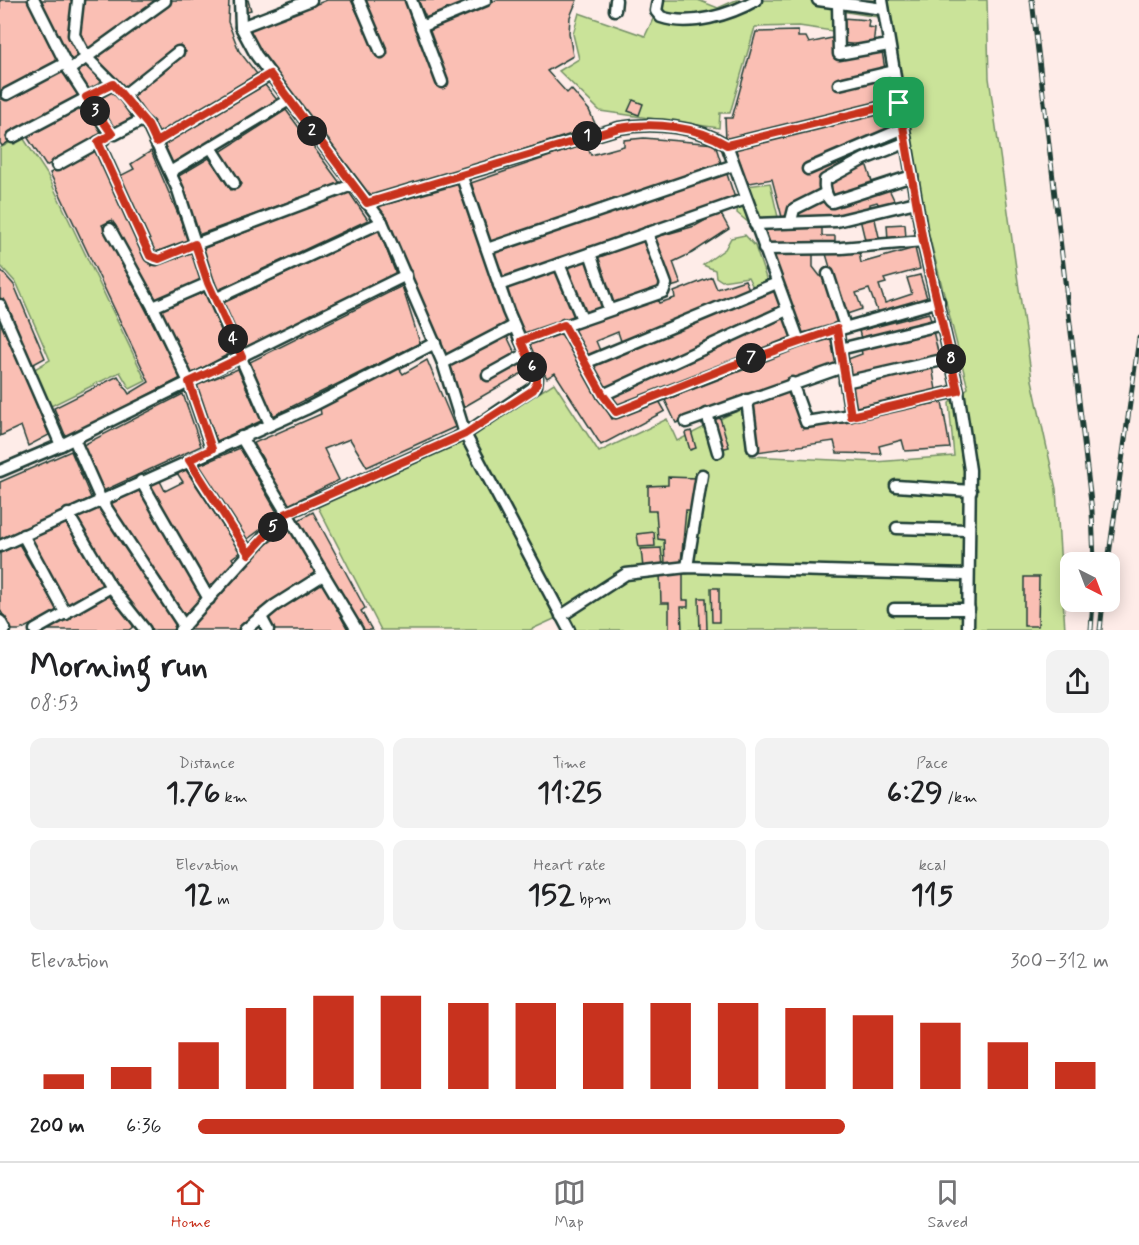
<!DOCTYPE html>
<meta charset="utf-8">
<style>
:root{--surface:#fff;--page:#f2f2f2;--text:#202124;--muted:#757577;--line:#e0e0e0;--accent:#c8321e}
body{margin:0;font-family:Mynerve,sans-serif;background:var(--page);color:var(--text);height:100vh;display:flex;flex-direction:column;font-size:22px;white-space:nowrap}
*{box-sizing:border-box;margin:0}
p{font-size:20px;color:var(--muted)}
.icon{flex:none;width:33px;height:33px;fill:none;stroke:currentColor;stroke-width:2;stroke-linecap:round;stroke-linejoin:round}
.map{position:relative;height:630px;overflow:hidden}
.side{display:flex;flex-direction:column;background:var(--surface);flex:1}
.side>*{flex:none}
.needle{width:39px;rotate:138deg}
.fabs{position:absolute;left:1060px;top:552px;display:grid;gap:12px}
.fabs a{display:grid;place-items:center;width:60px;height:60px;border-radius:12px;background:var(--surface);box-shadow:0 3px 15px #0003;font-size:30px}
.pin{position:absolute;display:grid;place-items:center;width:51px;height:51px;color:#fff;margin:-26px;border-radius:12px;box-shadow:0 3px 9px #0006}
.km{position:absolute;width:30px;height:30px;margin:-15px;border-radius:50%;background:#222;color:#fff;font-size:16px;line-height:30px;text-align:center}
.round{display:grid;place-items:center;flex:none;width:63px;height:63px;border-radius:12px;background:var(--page)}
.overview{display:flex;align-items:center;justify-content:space-between;height:102px;padding:0 30px}
h1{font-size:33px;font-weight:800;line-height:45px}
.stats{display:grid;grid-template-columns:repeat(3,1fr);gap:9px;height:102px;padding:6px 30px}
.stats div{display:grid;align-content:center;border-radius:12px;background:var(--page);text-align:center}
.stats b{font-size:30px;font-weight:800}
.stats small{font-size:16px;font-weight:400}
.stats p{font-size:16px}
.chart{height:168px;padding:12px 30px}
.chart p{display:flex;justify-content:space-between}
.chart svg{width:100%;height:108px;margin-top:6px;stroke:var(--accent);stroke-width:6}
ul{padding:0 30px;list-style:none;font-size:20px}
li{display:grid;grid-template-columns:96px 72px 1fr;align-items:center;height:45px}
li i{height:15px;border-radius:8px;background:var(--accent)}
.tab-bar{display:flex;justify-content:space-around;align-items:center;height:84px;border-top:2px solid var(--line);background:var(--surface);font-size:16px;color:var(--muted)}
.tab-bar a{display:grid;justify-items:center;gap:3px}
.tab-bar .on{color:var(--accent)}
.map>svg:first-child{display:block}
.green{fill:#cae399;stroke:#749066;stroke-width:1.5}
.building{fill:#fabfb4;stroke:#1f3d34;stroke-width:1.5}
.lines{fill:none;stroke-linecap:round;stroke-linejoin:round}
.street-casing{stroke:#1f3d34;stroke-width:15}
.street{stroke:#fff;stroke-width:10}
.rail-casing{stroke:#1f3d34;stroke-width:5}
.rail{stroke:#fff;stroke-width:3;stroke-dasharray:9;stroke-linecap:butt}
.route-casing{stroke:#fff;stroke-width:12}
.route{stroke:#c8321e;stroke-width:8}
</style>
<div class="map">
<svg width="1139" height="630" viewBox="0 0 1139 630">
<rect width="100%" height="100%" fill="#feece8"/>
<filter id="ink" filterUnits="userSpaceOnUse"><feTurbulence type="fractalNoise" baseFrequency=".0167" numOctaves="2"/><feDisplacementMap in="SourceGraphic" scale="12" xChannelSelector="R" yChannelSelector="G"/><feConvolveMatrix kernelMatrix="1 2 1 2 8 2 1 2 1" color-interpolation-filters="sRGB"/></filter>
<g filter="url(#ink)">
<g class="green">
<polygon points="662,0 698,0 718,8 736,0 987,0 989,78 1032,380 1056,489 1065,630 575,630 570,621 554,619 530,630 381,630 318,507 459,444 554,383 599,452 667,419 677,441 742,408 751,456 875,462 954,456 949,403 968,388 920,200 891,19 834,10 832,31 799,26 755,27 730,113 720,113 719,128 600,111 559,71 579,59 573,34 579,13 645,36"/>
<polygon points="22,136 47,174 146,381 130,389 120,372 49,407 33,370 50,360 17,284 0,265 0,148"/>
<polygon points="770,183 778,217 749,223 737,213 739,196 747,186"/>
<polygon points="745,235 755,246 767,281 757,288 753,287 748,277 722,281 716,277 715,270 703,265 725,249 731,238"/>
</g>
<g class="building">
<polygon points="0,0 30,0 61,61 1,93 5,99 62,69 79,96 6,137 10,141 2,146 0,143"/>
<polygon points="36,0 75,0 71,36 83,56 70,66"/>
<polygon points="82,0 157,0 88,51 79,34"/>
<polygon points="170,0 229,0 228,22 239,51 257,74 157,136 129,96 186,52 180,45 123,90 93,57"/>
<polygon points="242,0 248,0 251,10 244,12"/>
<polygon points="327,0 351,0 379,58 386,55 363,0 408,0 441,86 447,84 425,29 496,0 577,0 570,17 569,33 573,56 547,71 567,93 571,89 589,110 596,126 368,200 258,51 247,31"/>
<polygon points="418,0 478,0 427,20"/>
<polygon points="842,18 869,20 868,27 875,28 873,46 840,43"/>
<polygon points="798,31 798,37 806,37 809,43 832,38 835,59 882,51 885,70 834,82 836,88 886,78 890,101 726,140 725,118 732,118 756,32"/>
<polygon points="86,60 109,84 87,94 71,71"/>
<polygon points="265,85 278,101 172,165 163,145"/>
<polygon points="112,88 137,118 113,130 91,98"/>
<polygon points="633,100 643,104 639,115 628,111"/>
<polygon points="83,103 102,134 46,166 26,135"/>
<polygon points="884,109 889,131 802,168 804,174 891,137 893,145 844,164 819,179 822,191 791,204 786,216 782,217 772,179 744,184 732,148"/>
<polygon points="286,110 340,183 198,235 177,177 209,158 231,190 242,184 220,152"/>
<polygon points="644,138 715,144 722,166 489,242 471,183 586,144 591,155 624,146 624,140"/>
<polygon points="96,147 151,266 191,250 201,280 155,300 112,220 102,225 181,378 66,437 54,408 118,376 129,394 149,382 50,173"/>
<polygon points="151,151 190,242 154,256 118,177 134,169 131,164"/>
<polygon points="866,163 873,185 832,199 827,183"/>
<polygon points="726,171 735,198 503,281 492,251"/>
<polygon points="460,184 508,325 445,358 410,274 377,207"/>
<polygon points="888,187 896,204 881,208 877,202 870,204 870,210 840,216 798,217 797,211 824,198 830,207"/>
<polygon points="349,192 368,220 216,291 202,249"/>
<polygon points="720,212 729,229 692,253 673,262 681,284 671,287 653,238 695,226"/>
<polygon points="874,215 880,241 866,244 860,219"/>
<polygon points="905,224 906,239 888,240 887,225"/>
<polygon points="822,225 822,236 835,236 835,245 767,246 760,228"/>
<polygon points="379,230 396,274 244,349 223,303"/>
<polygon points="646,239 663,286 612,304 595,256"/>
<polygon points="915,248 920,269 884,279 886,283 879,285 885,303 912,294 907,278 920,275 928,301 878,313 869,289 856,293 862,309 844,315 826,254 859,252 861,263"/>
<polygon points="769,253 813,253 813,267 820,276 825,276 840,323 801,337"/>
<polygon points="588,258 605,307 584,315 564,266"/>
<polygon points="0,269 14,285 45,358 32,365 0,300"/>
<polygon points="556,269 577,317 522,337 504,287"/>
<polygon points="712,277 717,289 745,280 749,289 622,344 618,332 596,341 601,353 587,359 570,328 657,299 659,303 675,298 674,292"/>
<polygon points="402,286 420,343 273,416 250,362"/>
<polygon points="774,288 781,309 605,391 590,364"/>
<polygon points="204,292 231,353 191,374 159,310"/>
<polygon points="929,313 932,324 862,342 859,331"/>
<polygon points="784,315 794,339 617,409 611,397"/>
<polygon points="0,316 49,435 28,446 21,426 0,436"/>
<polygon points="561,330 612,419 658,399 665,411 601,445 555,373 547,378 538,363 535,365 525,344"/>
<polygon points="933,331 939,356 850,377 848,359 862,354 861,349"/>
<polygon points="506,334 524,372 462,408 449,364"/>
<polygon points="830,335 836,365 676,423 665,400"/>
<polygon points="427,360 455,427 367,467 350,439 324,449 339,480 288,505 254,443 321,414 320,408 399,368 403,374"/>
<polygon points="932,366 936,390 854,411 849,386"/>
<polygon points="238,369 261,421 217,441 195,386"/>
<polygon points="787,390 803,429 942,402 950,448 905,451 902,440 879,446 881,454 837,453 834,441 757,452 753,405"/>
<polygon points="183,394 201,446 103,491 83,445"/>
<polygon points="720,418 729,447 721,449 713,420"/>
<polygon points="691,431 696,448 690,450 685,433"/>
<polygon points="240,448 279,516 245,541 197,466"/>
<polygon points="71,451 91,498 0,540 0,482"/>
<polygon points="186,470 240,552 232,558 235,563 210,591 148,486 160,481 165,491 183,482 177,473"/>
<polygon points="668,477 696,478 691,510 686,510 681,563 665,564 664,540 658,539 656,511 648,511 648,486 668,485"/>
<polygon points="141,488 204,597 184,620 107,504"/>
<polygon points="99,507 178,625 174,630 148,630 113,585 73,517"/>
<polygon points="313,512 365,608 361,611 372,630 361,630 295,522"/>
<polygon points="65,522 103,586 68,607 30,539"/>
<polygon points="289,528 317,575 240,630 185,630 252,555"/>
<polygon points="654,532 655,546 639,547 637,534"/>
<polygon points="19,544 58,611 20,630 12,630 0,610 0,553"/>
<polygon points="661,548 663,566 643,568 641,549"/>
<polygon points="660,572 683,572 683,600 688,600 688,607 681,607 682,630 669,630 669,603 661,603"/>
<polygon points="1024,577 1039,577 1038,626 1024,626"/>
<polygon points="322,582 348,630 271,630 265,619"/>
<polygon points="711,588 719,588 719,622 712,622"/>
<polygon points="109,594 134,626 129,630 44,630"/>
<polygon points="699,598 706,598 707,630 700,630"/>
</g>
<g class="lines">
<g class="street-casing">
<g id="street">
<polyline points="34,0 69,70 110,133 115,134 142,120 148,125 178,190 208,283 270,424"/>
<polyline points="78,0 74,35 86,57 124,95"/>
<polyline points="240,0 241,27 256,55 382,222 443,363 465,434 569,630"/>
<polyline points="359,0 381,52"/>
<polyline points="411,0 442,82"/>
<path d="M658,0l-2,11 5,6c29,10 69,-2 95,-17"/>
<polyline points="818,0 883,9"/>
<polyline points="882,0 923,241 958,391 970,470 968,630"/>
<polyline points="838,3 839,54 889,45"/>
<polyline points="615,10 616,0"/>
<polyline points="241,27 311,0"/>
<polyline points="421,27 486,0"/>
<polyline points="69,70 165,1"/>
<polyline points="839,84 894,71"/>
<polyline points="7,94 66,63"/>
<polyline points="142,120 124,95 178,52"/>
<polyline points="13,137 113,84"/>
<polyline points="98,142 150,256 156,259 352,185"/>
<polyline points="156,142 270,74"/>
<path d="M905,143l-41,16 -39,21c-1,7 1,18 7,22l80,-26"/>
<polyline points="727,145 799,341"/>
<polyline points="212,149 234,183"/>
<polyline points="57,165 104,139"/>
<polyline points="808,169 904,128"/>
<polyline points="170,172 289,100"/>
<path d="M367,203l252,-75c35,-6 78,-2 108,17l172,-42"/>
<polyline points="791,221 794,209 826,193"/>
<polyline points="755,224 837,221 916,202"/>
<polyline points="110,229 153,307 208,283"/>
<polyline points="487,249 734,165"/>
<polyline points="764,249 841,248 923,241"/>
<polyline points="590,253 609,309"/>
<polyline points="559,264 582,319"/>
<polyline points="828,274 845,327"/>
<polyline points="499,285 746,199"/>
<polyline points="215,299 382,222"/>
<polyline points="0,305 61,445"/>
<polyline points="153,307 189,382 406,275"/>
<polyline points="564,325 603,395 616,412 799,341 939,301"/>
<polyline points="837,329 851,415"/>
<polyline points="521,341 663,292 666,284 647,233"/>
<polyline points="840,349 943,324"/>
<polyline points="443,363 514,326"/>
<polyline points="585,363 777,283"/>
<polyline points="488,375 526,354"/>
<polyline points="845,382 951,358"/>
<polyline points="792,383 806,422 851,415 958,391"/>
<polyline points="603,395 787,310"/>
<polyline points="747,400 753,448"/>
<polyline points="707,414 718,452"/>
<polyline points="686,422 843,367"/>
<polyline points="241,437 357,630"/>
<polyline points="74,439 101,500 184,626"/>
<polyline points="189,461 249,554"/>
<polyline points="0,471 61,445 189,382 212,449"/>
<polyline points="141,481 209,599"/>
<polyline points="896,486 971,491"/>
<polyline points="68,514 111,587 145,630"/>
<polyline points="897,528 968,530"/>
<polyline points="23,535 66,614"/>
<polyline points="0,546 306,409 435,343"/>
<polyline points="687,567 702,475"/>
<polyline points="894,609 969,609"/>
<polyline points="561,616 626,574 687,567 967,575"/>
<polyline points="261,617 268,630"/>
<polyline points="0,621 5,630"/>
<polyline points="35,630 111,587"/>
<polyline points="180,630 285,514 465,434 536,386 537,378 508,311 462,177"/>
<polyline points="245,630 274,606 323,575"/>
</g>
</g>
<use href="#street" class="street"/>
<g class="rail-casing">
<g id="rail">
<polyline points="1032,0 1092,511 1094,562"/>
<polyline points="1108,562 1139,338"/>
<polyline points="1091,630 1093,602"/>
<polyline points="1100,630 1103,602"/>
</g>
</g>
<use href="#rail" class="rail"/>
</g>
</g>
<g class="lines" filter="url(#ink)">
<g class="route-casing">
<path id="route" d="M270,74l97,129 252,-75c35,-6 78,-2 108,17l172,-42 24,138 35,150 -107,25 -14,-87 -106,37 -115,46 -13,-17 -39,-70 -43,16 16,37v5l-4,7 -68,44 -180,80 -36,40 -60,-94 23,-11 -23,-67 53,-25 -34,-74 -13,-39 -36,15 -9,-3 -52,-114 14,-8 -26,-37 27,-13 35,41 8,17z"/>
</g>
<use href="#route" class="route"/>
</g>
</svg>
<div class="fabs">
<a><svg class="needle" viewBox="-14 -14 28 28"><path d="M0-13l5 13h-10z" fill="#e53935"/><path d="M0 13l5-13h-10z" fill="#757577"/></svg></a>
</div>
<div class="pin" style="left:899px;top:103px;background:#1e9e55"><svg class="icon" aria-label="arrive" viewBox="0 0 24 24"><path d="M6 21V4h12l-3 4 3 4H6"/></svg></div>
<b class="km" style="left:587px;top:136px">1</b>
<b class="km" style="left:312px;top:131px">2</b>
<b class="km" style="left:95px;top:111px">3</b>
<b class="km" style="left:233px;top:339px">4</b>
<b class="km" style="left:273px;top:527px">5</b>
<b class="km" style="left:532px;top:367px">6</b>
<b class="km" style="left:751px;top:358px">7</b>
<b class="km" style="left:951px;top:359px">8</b>
</div>
<section class="side">
<div class="overview"><div><h1>Morning run</h1><p>08:53</p></div><a class="round"><svg class="icon" aria-label="share" viewBox="0 0 24 24"><path d="M12 15V3M7 8l5-5 5 5M5 13v7h14v-7"/></svg></a></div>
<div class="stats">
<div><p>Distance</p><b>1.76<small> km</small></b></div>
<div><p>Time</p><b>11:25</b></div>
<div><p>Pace</p><b>6:29<small> /km</small></b></div>
</div>
<div class="stats">
<div><p>Elevation</p><b>12<small> m</small></b></div>
<div><p>Heart rate</p><b>152<small> bpm</small></b></div>
<div><p>kcal</p><b>115</b></div>
</div>
<div class="chart"><p><span>Elevation</span>300–312 m</p>
<svg viewBox="0 0 160 44" preserveAspectRatio="none"><path d="M5 44V38M15 44V35M25 44V25M35 44V11M45 44V6M55 44V6M65 44V9M75 44V9M85 44V9M95 44V9M105 44V9M115 44V11M125 44V14M135 44V17M145 44V25M155 44V33"/></svg>
</div>
<ul>
<li><b>200 m</b>6:36<i style="width:71%"></i></li>
</ul>
</section>
<nav class="tab-bar">
<a class="on"><svg class="icon" aria-label="home" viewBox="0 0 24 24"><path d="M3 11l9-7 9 7M6 9v11h12V9"/></svg>Home</a>
<a><svg class="icon" aria-label="map" viewBox="0 0 24 24"><path d="M3 6l6-2 6 2 6-2v14l-6 2-6-2-6 2zM9 4v14M15 6v14"/></svg>Map</a>
<a><svg class="icon" aria-label="saved" viewBox="0 0 24 24"><path d="M7 4h10v16l-5-4-5 4z"/></svg>Saved</a>
</nav>
